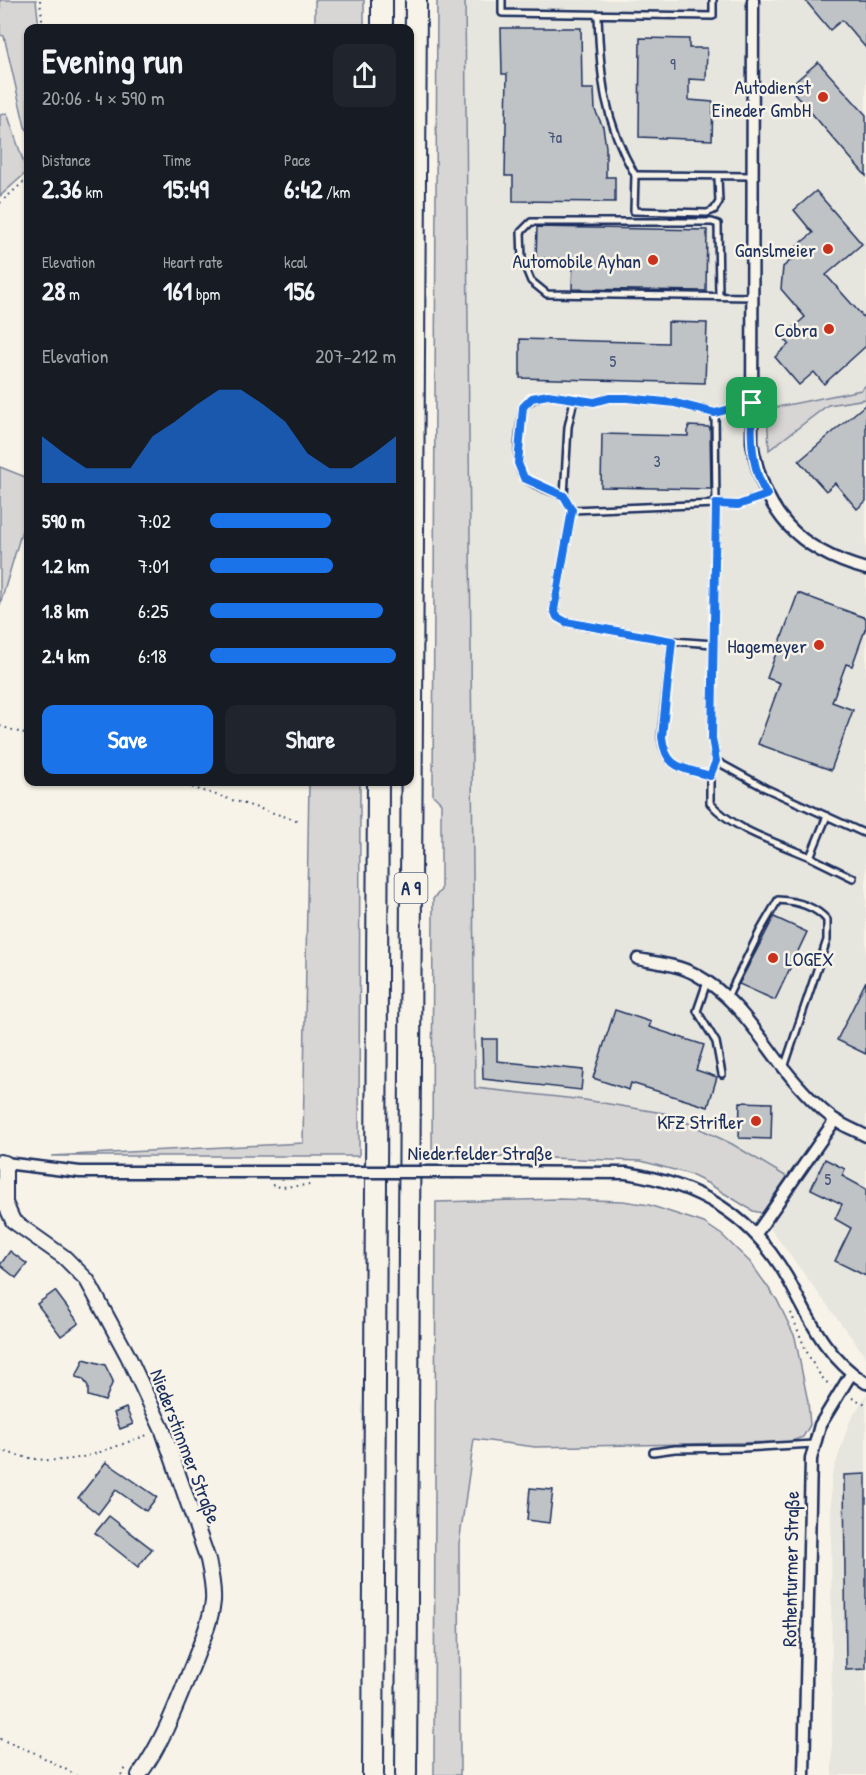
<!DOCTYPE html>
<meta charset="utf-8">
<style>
:root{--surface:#171b24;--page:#20242c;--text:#f1f3f6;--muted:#9ea1a6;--accent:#1a73e8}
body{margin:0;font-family:"Patrick Hand",sans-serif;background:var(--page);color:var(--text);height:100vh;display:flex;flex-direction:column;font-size:22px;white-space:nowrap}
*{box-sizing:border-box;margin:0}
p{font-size:20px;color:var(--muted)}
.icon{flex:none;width:33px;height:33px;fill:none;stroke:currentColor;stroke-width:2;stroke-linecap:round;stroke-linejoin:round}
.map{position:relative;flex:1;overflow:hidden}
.sheet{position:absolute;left:24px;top:24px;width:390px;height:762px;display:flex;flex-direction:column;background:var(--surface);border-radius:12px;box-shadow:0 2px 4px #0004}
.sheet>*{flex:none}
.pin{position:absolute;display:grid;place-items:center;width:51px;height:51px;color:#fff;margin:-26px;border-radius:12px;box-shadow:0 3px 9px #0006}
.round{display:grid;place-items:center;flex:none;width:63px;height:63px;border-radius:12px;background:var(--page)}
.overview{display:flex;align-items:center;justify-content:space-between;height:102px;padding:0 18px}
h1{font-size:33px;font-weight:800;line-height:45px}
.metrics{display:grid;grid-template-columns:repeat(3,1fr);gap:9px;height:102px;padding:6px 18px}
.metrics div{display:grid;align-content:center}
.metrics b{font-size:26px;font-weight:800}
.metrics small{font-size:16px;font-weight:400}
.metrics p{font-size:16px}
.chart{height:168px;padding:12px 18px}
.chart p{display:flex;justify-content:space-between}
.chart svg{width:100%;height:108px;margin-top:6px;fill:var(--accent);opacity:.7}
.primary-button{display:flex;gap:12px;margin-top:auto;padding:12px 18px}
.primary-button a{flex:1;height:69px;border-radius:12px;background:var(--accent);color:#fff;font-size:24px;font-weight:800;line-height:69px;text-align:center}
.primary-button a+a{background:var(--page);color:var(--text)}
ul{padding:0 18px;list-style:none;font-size:20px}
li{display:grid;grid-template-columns:96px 72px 1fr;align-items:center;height:45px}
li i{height:15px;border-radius:8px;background:var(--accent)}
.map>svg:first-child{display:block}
.built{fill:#e6e5de}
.green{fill:#d7d6d4;stroke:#798299;stroke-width:1.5}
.building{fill:#c0c3c5;stroke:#1b2f5e;stroke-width:1.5}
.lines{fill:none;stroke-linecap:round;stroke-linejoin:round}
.service-casing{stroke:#1b2f5e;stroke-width:10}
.minor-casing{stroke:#1b2f5e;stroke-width:15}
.tertiary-casing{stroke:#1b2f5e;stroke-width:18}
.motorway-casing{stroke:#1b2f5e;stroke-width:24}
.path{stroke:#1b2f5e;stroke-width:2;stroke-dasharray:1.5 4.5;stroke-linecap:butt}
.service{stroke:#f7f3e8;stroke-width:5}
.minor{stroke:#f7f3e8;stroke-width:10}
.tertiary{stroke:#f7f3e8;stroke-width:14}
.motorway{stroke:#f7f3e8;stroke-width:20}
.minor-bridge-casing{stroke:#1b2f5e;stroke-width:15;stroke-linecap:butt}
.minor-bridge{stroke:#f7f3e8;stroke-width:10}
.route-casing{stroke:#fff;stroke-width:12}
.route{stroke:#1a73e8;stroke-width:8}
.poi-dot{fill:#c8321e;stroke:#f7f3e8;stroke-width:2}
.labels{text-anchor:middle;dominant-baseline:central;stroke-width:5;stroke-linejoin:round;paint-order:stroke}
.number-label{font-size:16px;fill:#445478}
.shield{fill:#f7f3e8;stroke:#5d6a87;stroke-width:1.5}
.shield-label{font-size:18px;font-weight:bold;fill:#1b2f5e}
.poi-label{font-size:20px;fill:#1b2f5e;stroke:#f7f3e8;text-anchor:end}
.street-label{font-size:20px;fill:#1b2f5e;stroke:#f7f3e8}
</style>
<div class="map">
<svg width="866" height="1775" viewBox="0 0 866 1775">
<rect width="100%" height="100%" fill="#f7f3e8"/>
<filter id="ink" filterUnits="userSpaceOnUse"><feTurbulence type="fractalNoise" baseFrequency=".0167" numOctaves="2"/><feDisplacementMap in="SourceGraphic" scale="12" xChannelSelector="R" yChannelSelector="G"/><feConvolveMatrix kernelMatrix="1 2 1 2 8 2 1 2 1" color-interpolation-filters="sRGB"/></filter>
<g filter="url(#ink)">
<g class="built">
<polygon points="465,0 866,0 866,385 861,390 767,410 769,450 828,405 866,399 866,1357 772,1231 762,1213 786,1177 585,1100 475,1088"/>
<polygon points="866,1395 866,1775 832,1775 831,1479 849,1423"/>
</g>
<g class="green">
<polygon points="0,0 36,0 39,28 28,28 28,131 25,127 4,36 0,35"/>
<rect x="315" y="0" width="49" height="28"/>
<polygon points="437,0 465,0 475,1088 585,1100 669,1114 732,1144 787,1177 762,1213 753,1211 709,1184 689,1174 641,1161 516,1157 432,1158 433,899 441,890 441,803 433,795"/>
<polygon points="7,113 27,172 0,196 0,115"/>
<polygon points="866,385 866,399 828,405 769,450 767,409 861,390"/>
<polygon points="0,467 28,478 28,510 0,605"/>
<polygon points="309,782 360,782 359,1156 51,1156 303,1143"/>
<polygon points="559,1199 623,1201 649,1205 704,1223 722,1235 750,1262 777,1300 795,1337 808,1402 810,1425 803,1437 789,1442 535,1447 474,1439 459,1544 460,1775 434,1775 436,1202"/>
</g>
<g class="building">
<polygon points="805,0 866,0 866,48 842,20 830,30"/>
<polygon points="501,28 581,28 582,89 594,89 595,110 603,127 606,147 606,177 615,177 615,202 513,201 513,176 505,176 507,74 502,74"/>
<polygon points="640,38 689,39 689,48 707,48 706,80 689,79 689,100 713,102 712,140 639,137"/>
<polygon points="818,62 866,115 866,176 789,87"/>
<polygon points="816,191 862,244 826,275 866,320 866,346 824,384 814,372 799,385 775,357 789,344 783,337 805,317 781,289 783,267 802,251 797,246 813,233 794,210"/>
<polygon points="537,227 707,230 706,291 572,289 573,259 536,258"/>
<polygon points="668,322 707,323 705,383 520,378 520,339 668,343"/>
<polygon points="866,404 866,501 857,509 835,483 826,491 799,461"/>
<polygon points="688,426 710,427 711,489 601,487 602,434 688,436"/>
<polygon points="798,593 866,618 866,627 852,666 846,664 832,702 853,710 831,770 758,744 780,683 767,678"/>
<polygon points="774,917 807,932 775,1000 739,984"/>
<polygon points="866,981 866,1054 837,1040"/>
<polygon points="615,1010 651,1022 649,1027 704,1045 696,1070 717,1077 708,1107 631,1083 629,1090 593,1078"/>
<polygon points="482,1039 497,1039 497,1061 583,1070 581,1090 483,1079"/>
<polygon points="740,1102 772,1103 771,1139 739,1138"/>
<polygon points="825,1159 845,1169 842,1176 866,1189 866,1276 835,1261 851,1228 835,1219 842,1204 811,1189"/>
<polygon points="10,1251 27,1264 16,1278 0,1265"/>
<polygon points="55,1291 79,1323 61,1336 37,1304"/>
<polygon points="84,1359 105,1365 113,1381 105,1401 88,1396 88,1386 83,1379 76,1377"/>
<polygon points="126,1408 133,1424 120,1429 114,1413"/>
<polygon points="106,1462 157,1497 146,1511 116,1490 98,1514 78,1498"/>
<polygon points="866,1474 866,1669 846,1670 844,1475"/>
<polygon points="530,1488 553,1490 549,1523 527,1520"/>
<polygon points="109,1516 152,1549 138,1567 95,1533"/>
</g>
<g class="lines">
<g class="service-casing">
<g id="service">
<polyline points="502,0 502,13 713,16 713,0"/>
<path d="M598,15c2,62 6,106 37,160"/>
<polyline points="718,177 719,202 714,210 707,213 634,211 635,175 753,176"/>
<polyline points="719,296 718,224 712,222 531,222 521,232 522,259 531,281 547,294 752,297"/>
<polyline points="715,413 716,504 572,510 564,496 568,427 574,400 594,402 609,398 627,398 675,403 715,413 752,403"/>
<polyline points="767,495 738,505 716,504 712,738 716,761 765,788 866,834"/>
<path d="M564,496c-12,-5 -29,-9 -39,-18 -13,-11 -4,-54 -2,-71 16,-16 30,-13 51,-7"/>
<polyline points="572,510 554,610 557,617 566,622 672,641"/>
<path d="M716,761l-6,15v27c25,28 66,39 100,54l17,-41"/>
<path d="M710,776c-28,-9 -44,-6 -49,-39l11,-96 42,3"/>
<polyline points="810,857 853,878"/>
<polyline points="707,982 697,1011 716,1042 722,1074"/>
<path d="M727,998l33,-67 18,-31c18,1 37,6 49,20v20l-43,128"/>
<polyline points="653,1452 675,1449 743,1448 814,1444"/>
</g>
</g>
<g class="minor-casing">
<g id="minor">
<path d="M753,0l-1,442c11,70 45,108 114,127"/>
<path d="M638,959c20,4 40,6 57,15 44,24 66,67 96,103 12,14 31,35 46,44 9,6 20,10 29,15"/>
<polyline points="5,1163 80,1172 331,1172"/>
<path d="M454,1172l172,1c72,11 126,42 162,106 22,41 37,78 78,104"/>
<polyline points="756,1234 835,1120"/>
<polyline points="804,1775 811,1459 820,1425 851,1374"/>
</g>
</g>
<g class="tertiary-casing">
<path id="tertiary" d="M0,1162l5,1v40l8,18 51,36 23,23 41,76 35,75 45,129c3,14 6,28 5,41 -2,20 -11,39 -18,58 -16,39 -31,82 -56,116"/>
</g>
<g class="motorway-casing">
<g id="motorway">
<polyline points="382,28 382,0"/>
<polyline points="373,1775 378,782"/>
<polyline points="406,1775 416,0"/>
</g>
</g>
<g class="path">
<polyline points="40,0 43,28"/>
<polyline points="0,203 28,178"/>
<polyline points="0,726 28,735"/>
<polyline points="175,782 299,821"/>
<polyline points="272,1185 280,1187 311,1185"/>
<path d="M791,1313c9,22 21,59 40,73"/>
<polyline points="852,1398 866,1404"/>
<path d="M0,1450c64,22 91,5 150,-16"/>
<polyline points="0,1739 35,1753 76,1775"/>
<polyline points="121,1775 126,1768"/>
</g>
<use href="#service" class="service"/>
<use href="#minor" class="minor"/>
<use href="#tertiary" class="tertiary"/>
<use href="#motorway" class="motorway"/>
<g class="minor-bridge-casing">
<polyline id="minor-bridge" points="331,1172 454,1172"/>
</g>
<use href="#minor-bridge" class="minor-bridge"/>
</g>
</g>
<g class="lines" filter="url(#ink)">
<g class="route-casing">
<path id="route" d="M548,395l46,7 15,-4h18l48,5 40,10 37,-10c-1,30 -2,65 15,92l-29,10 -22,-1 -4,234 4,23 -6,15c-28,-9 -44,-6 -48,-39l10,-96 -106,-19 -9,-5 -3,-7 18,-100 -8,-14 -40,-18 -6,-15 5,-56 9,-9z"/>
</g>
<use href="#route" class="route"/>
</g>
<g class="poi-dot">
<circle cx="823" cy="97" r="6"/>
<circle cx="828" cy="249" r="6"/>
<circle cx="653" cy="260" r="6"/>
<circle cx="829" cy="329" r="6"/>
<circle cx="819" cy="645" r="6"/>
<circle cx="773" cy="958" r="6"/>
<circle cx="756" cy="1121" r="6"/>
</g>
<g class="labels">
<g class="number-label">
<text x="673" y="64">9</text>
<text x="555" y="137">7a</text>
<text x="613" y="361">5</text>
<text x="657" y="461">3</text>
<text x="828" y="1179">5</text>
</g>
<rect class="shield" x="394.5" y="873" width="33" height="30" rx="4.5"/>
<g class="shield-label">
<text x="411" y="888">A 9</text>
</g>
<g class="poi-label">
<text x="811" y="86">Autodienst<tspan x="811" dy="23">Eineder GmbH</tspan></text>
<text x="816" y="249">Ganslmeier</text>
<text x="641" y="260">Automobile Ayhan</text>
<text x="817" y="329">Cobra</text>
<text x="807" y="645">Hagemeyer</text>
<text x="785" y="958" text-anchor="start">LOGEX</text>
<text x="744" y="1121">KFZ Strifler</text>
</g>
<g class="street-label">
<text x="480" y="1152">Niederfelder Straße</text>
<text transform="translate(186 1446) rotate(69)">Niederstimmer Straße</text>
<text transform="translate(790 1569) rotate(-89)">Rothenturmer Straße</text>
</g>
</g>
</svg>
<div class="pin" style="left:752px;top:403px;background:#1e9e55"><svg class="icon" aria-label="arrive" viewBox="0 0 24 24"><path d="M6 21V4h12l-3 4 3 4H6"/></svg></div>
<section class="sheet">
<div class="overview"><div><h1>Evening run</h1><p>20:06 · 4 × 590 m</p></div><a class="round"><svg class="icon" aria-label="share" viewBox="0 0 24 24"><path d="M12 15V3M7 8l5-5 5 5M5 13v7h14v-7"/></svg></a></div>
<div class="metrics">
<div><p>Distance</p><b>2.36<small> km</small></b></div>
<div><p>Time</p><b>15:49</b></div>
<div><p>Pace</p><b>6:42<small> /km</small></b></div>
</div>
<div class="metrics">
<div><p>Elevation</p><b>28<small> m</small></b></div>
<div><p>Heart rate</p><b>161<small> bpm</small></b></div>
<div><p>kcal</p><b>156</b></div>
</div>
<div class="chart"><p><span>Elevation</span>207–212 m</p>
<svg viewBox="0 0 160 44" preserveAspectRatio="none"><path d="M0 44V25L10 32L20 38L30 38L40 38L50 25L60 19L70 12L80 6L90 6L100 12L110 19L120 32L130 38L140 38L150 32L160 25V44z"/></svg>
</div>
<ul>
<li><b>590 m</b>7:02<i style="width:65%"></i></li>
<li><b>1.2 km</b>7:01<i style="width:66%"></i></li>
<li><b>1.8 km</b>6:25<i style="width:93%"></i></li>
<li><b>2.4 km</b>6:18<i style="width:100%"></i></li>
</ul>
<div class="primary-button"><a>Save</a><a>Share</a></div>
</section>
</div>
